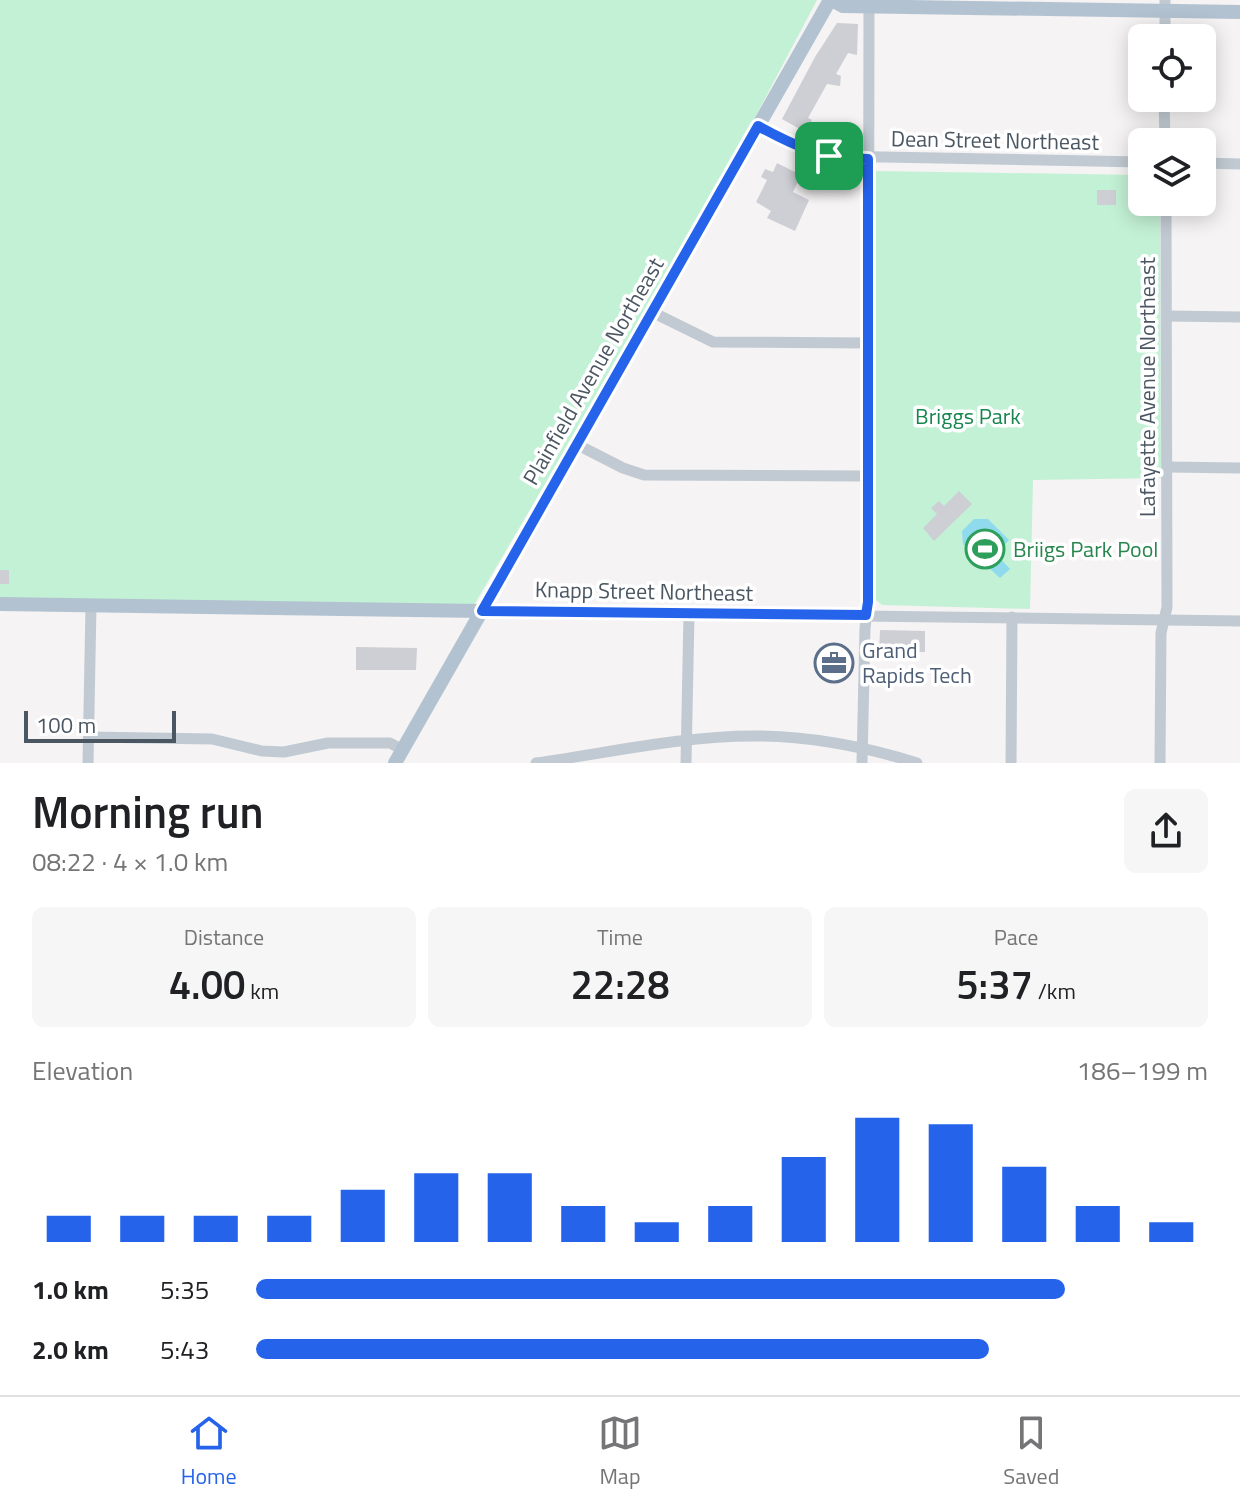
<!DOCTYPE html>
<meta charset="utf-8">
<style>
:root{--surface:#fff;--page:#f6f6f6;--text:#202124;--muted:#757577;--line:#e0e0e0;--accent:#2563eb}
body{margin:0;font-family:"Titillium Web",sans-serif;background:var(--page);color:var(--text);height:100vh;display:flex;flex-direction:column;font-size:30px;white-space:nowrap}
*{box-sizing:border-box;margin:0}
p{font-size:26px;color:var(--muted)}
.icon{flex:none;width:44px;height:44px;fill:none;stroke:currentColor;stroke-width:2;stroke-linecap:round;stroke-linejoin:round}
.map{position:relative;height:763px;overflow:hidden}
.side{display:flex;flex-direction:column;background:var(--surface);flex:1}
.side>*{flex:none}
.buttons{position:absolute;left:1128px;top:24px;display:grid;gap:16px}
.buttons a{display:grid;place-items:center;width:88px;height:88px;border-radius:12px;background:var(--surface);box-shadow:0 4px 20px #0003;font-size:40px}
.scale{position:absolute;left:24px;bottom:20px;width:152px;box-sizing:border-box;padding-left:8px;border:4px solid #4a5661;border-top:0;font-size:22px;line-height:28px;white-space:nowrap;color:#4a5661;-webkit-text-stroke:6px #fff;paint-order:stroke}
.pin{position:absolute;display:grid;place-items:center;width:68px;height:68px;color:#fff;margin:-34px;border-radius:16px;box-shadow:0 4px 12px #0006}
.round{display:grid;place-items:center;flex:none;width:84px;height:84px;border-radius:12px;background:var(--page)}
.overview{display:flex;align-items:center;justify-content:space-between;height:136px;padding:0 32px}
h1{font-size:44px;font-weight:600;line-height:60px}
.stats{display:grid;grid-template-columns:repeat(3,1fr);gap:12px;height:136px;padding:8px 32px}
.stats div{display:grid;align-content:center;border-radius:12px;background:var(--page);text-align:center}
.stats b{font-size:40px;font-weight:600}
.stats small{font-size:22px;font-weight:400}
.stats p{font-size:22px}
.chart{height:224px;padding:16px 32px}
.chart p{display:flex;justify-content:space-between}
.chart svg{width:100%;height:144px;margin-top:8px;stroke:var(--accent);stroke-width:6}
ul{padding:0 32px;list-style:none;font-size:26px}
li{display:grid;grid-template-columns:128px 96px 1fr;align-items:center;height:60px}
li i{height:20px;border-radius:10px;background:var(--accent)}
.tab-bar{display:flex;justify-content:space-around;align-items:center;height:112px;border-top:2px solid var(--line);background:var(--surface);font-size:22px;color:var(--muted)}
.tab-bar a{display:grid;justify-items:center;gap:4px}
.tab-bar .on{color:var(--accent)}
.map>svg:first-child{display:block}
.green{fill:#c3f1d5}
.water{fill:#90daee}
.building{fill:#cdcfd5}
.lines{fill:none;stroke-linecap:round;stroke-linejoin:round}
.minor{stroke:#c1cad2;stroke-width:11}
.major{stroke:#b3c2d1;stroke-width:14}
.route-casing{stroke:#fff;stroke-width:16}
.route{stroke:#2563eb;stroke-width:10}
.labels{text-anchor:middle;dominant-baseline:central;stroke-width:7;stroke-linejoin:round;paint-order:stroke}
.street-label{font-size:22px;fill:#4a5661;stroke:#fff}
.park-label{font-size:22px;fill:#17864f;stroke:#fff}
.leisure-label{font-size:22px;fill:#27864d;stroke:#fff;text-anchor:start}
.service-label{font-size:22px;fill:#4e5e75;stroke:#fff;text-anchor:start}
</style>
<div class="map">
<svg width="1240" height="763" viewBox="0 0 1240 763">
<rect width="100%" height="100%" fill="#f5f3f3"/>
<g class="green">
<polygon points="0,0 817,0 706,210 474,605 0,599"/>
<polygon points="876,171 1142,175 1142,202 1160,202 1161,478 1033,480 1030,609 882,605 876,600"/>
</g>
<polygon class="water" points="974,519 988,519 1009,540 996,554 1010,569 1000,578 963,544 962,531"/>
<g class="building">
<polygon points="837,23 858,24 857,55 848,53 836,74 841,76 840,86 827,84 808,118 812,120 805,132 782,119 815,57"/>
<polygon points="777,163 801,175 793,192 809,200 795,231 767,218 771,211 756,202 767,180 761,177 765,169 773,172"/>
<rect x="1097" y="190" width="19" height="15"/>
<polygon points="959,491 972,504 934,541 923,528 937,514 931,508 939,501 944,506"/>
<rect x="0" y="570" width="9" height="14"/>
<polygon points="880,630 925,631 925,652 879,653"/>
<polygon points="356,647 417,648 416,670 356,670"/>
<polygon points="824,653 845,654 844,672 824,672"/>
</g>
<g class="lines">
<g class="minor">
<polyline points="1165,38 1165,0"/>
<polyline points="1164,98 1165,142"/>
<polyline points="758,126 801,149 829,156 1142,162"/>
<polyline points="1202,163 1240,164"/>
<polyline points="652,312 713,342 868,343"/>
<polyline points="1167,316 1240,317"/>
<polyline points="576,444 623,468 644,475 868,476"/>
<polyline points="1168,467 1240,468"/>
<polyline points="482,611 1240,621"/>
<polyline points="89,737 212,739 262,751 284,752 328,743 390,743 403,750"/>
<polyline points="88,763 91,605"/>
<path d="M536,763c71,-10 146,-27 218,-27 54,0 112,11 163,27"/>
<polyline points="686,763 689,614"/>
<polyline points="862,763 865,628 868,602 869,6"/>
<polyline points="1011,763 1012,617"/>
<polyline points="1160,763 1161,633 1167,607 1166,202"/>
</g>
<g class="major">
<polyline points="832,0 843,6 1240,12"/>
<polyline points="0,604 482,611"/>
<polyline points="395,763 830,0"/>
</g>
</g>
<g class="lines">
<g class="route-casing">
<path id="route" d="M758,126c38,21 66,33 110,33v443l-2,13 -384,-4z"/>
</g>
<use href="#route" class="route"/>
</g>
<defs>
<g id="stadium-ring" transform="scale(2)"><circle r="9.5" fill="#fff" stroke="#2e9e5b" stroke-width="1.5"/><path d="M0-5a6.5 5 0 1 0 0 10a6.5 5 0 1 0 0-10ZM-3.5-1.8h7v3.6h-7Z" fill="#2e9e5b"/></g>
<g id="office-ring" transform="scale(2)"><circle r="9.5" fill="#fff" stroke="#5c6f8a" stroke-width="1.5"/><path d="M-6-3h4V-5.5h4V-3h4V5H-6ZM-1-4.5V-3h2v-1.5ZM-6 0V1H6V0Z" fill="#5c6f8a"/></g>
</defs>
<g fill-rule="evenodd">
<use href="#stadium-ring" x="985" y="549"/>
<use href="#office-ring" x="834" y="663"/>
</g>
<g class="labels">
<g class="street-label">
<text transform="translate(995 140) rotate(1)">Dean Street Northeast</text>
<text transform="translate(593 371) rotate(-60)">Plainfield Avenue Northeast</text>
<text transform="translate(1147 387) rotate(-90)">Lafayette Avenue Northeast</text>
<text transform="translate(644 591) rotate(1)">Knapp Street Northeast</text>
</g>
<g class="park-label">
<text x="968" y="416">Briggs Park</text>
</g>
<g class="leisure-label">
<text x="1013" y="549">Briigs Park Pool</text>
</g>
<g class="service-label">
<text x="862" y="650">Grand<tspan x="862" dy="25">Rapids Tech</tspan></text>
</g>
</g>
</svg>
<div class="buttons">
<a><svg class="icon" aria-label="locate" viewBox="0 0 24 24"><circle cx="12" cy="12" r="6"/><path d="M12 2v4M12 18v4M2 12h4M18 12h4"/></svg></a>
<a><svg class="icon" aria-label="layers" viewBox="0 0 24 24"><path d="M12 4l9 5-9 5-9-5zM3 14l9 5 9-5"/></svg></a>
</div>
<div class="scale">100 m</div>
<div class="pin" style="left:829px;top:156px;background:#1e9e55"><svg class="icon" aria-label="arrive" viewBox="0 0 24 24"><path d="M6 21V4h12l-3 4 3 4H6"/></svg></div>
</div>
<section class="side">
<div class="overview"><div><h1>Morning run</h1><p>08:22 · 4 × 1.0 km</p></div><a class="round"><svg class="icon" aria-label="share" viewBox="0 0 24 24"><path d="M12 15V3M7 8l5-5 5 5M5 13v7h14v-7"/></svg></a></div>
<div class="stats">
<div><p>Distance</p><b>4.00<small> km</small></b></div>
<div><p>Time</p><b>22:28</b></div>
<div><p>Pace</p><b>5:37<small> /km</small></b></div>
</div>
<div class="chart"><p><span>Elevation</span>186–199 m</p>
<svg viewBox="0 0 160 44" preserveAspectRatio="none"><path d="M5 44V36M15 44V36M25 44V36M35 44V36M45 44V28M55 44V23M65 44V23M75 44V33M85 44V38M95 44V33M105 44V18M115 44V6M125 44V8M135 44V21M145 44V33M155 44V38"/></svg>
</div>
<ul>
<li><b>1.0 km</b>5:35<i style="width:85%"></i></li>
<li><b>2.0 km</b>5:43<i style="width:77%"></i></li>
</ul>
</section>
<nav class="tab-bar">
<a class="on"><svg class="icon" aria-label="home" viewBox="0 0 24 24"><path d="M3 11l9-7 9 7M6 9v11h12V9"/></svg>Home</a>
<a><svg class="icon" aria-label="map" viewBox="0 0 24 24"><path d="M3 6l6-2 6 2 6-2v14l-6 2-6-2-6 2zM9 4v14M15 6v14"/></svg>Map</a>
<a><svg class="icon" aria-label="saved" viewBox="0 0 24 24"><path d="M7 4h10v16l-5-4-5 4z"/></svg>Saved</a>
</nav>
